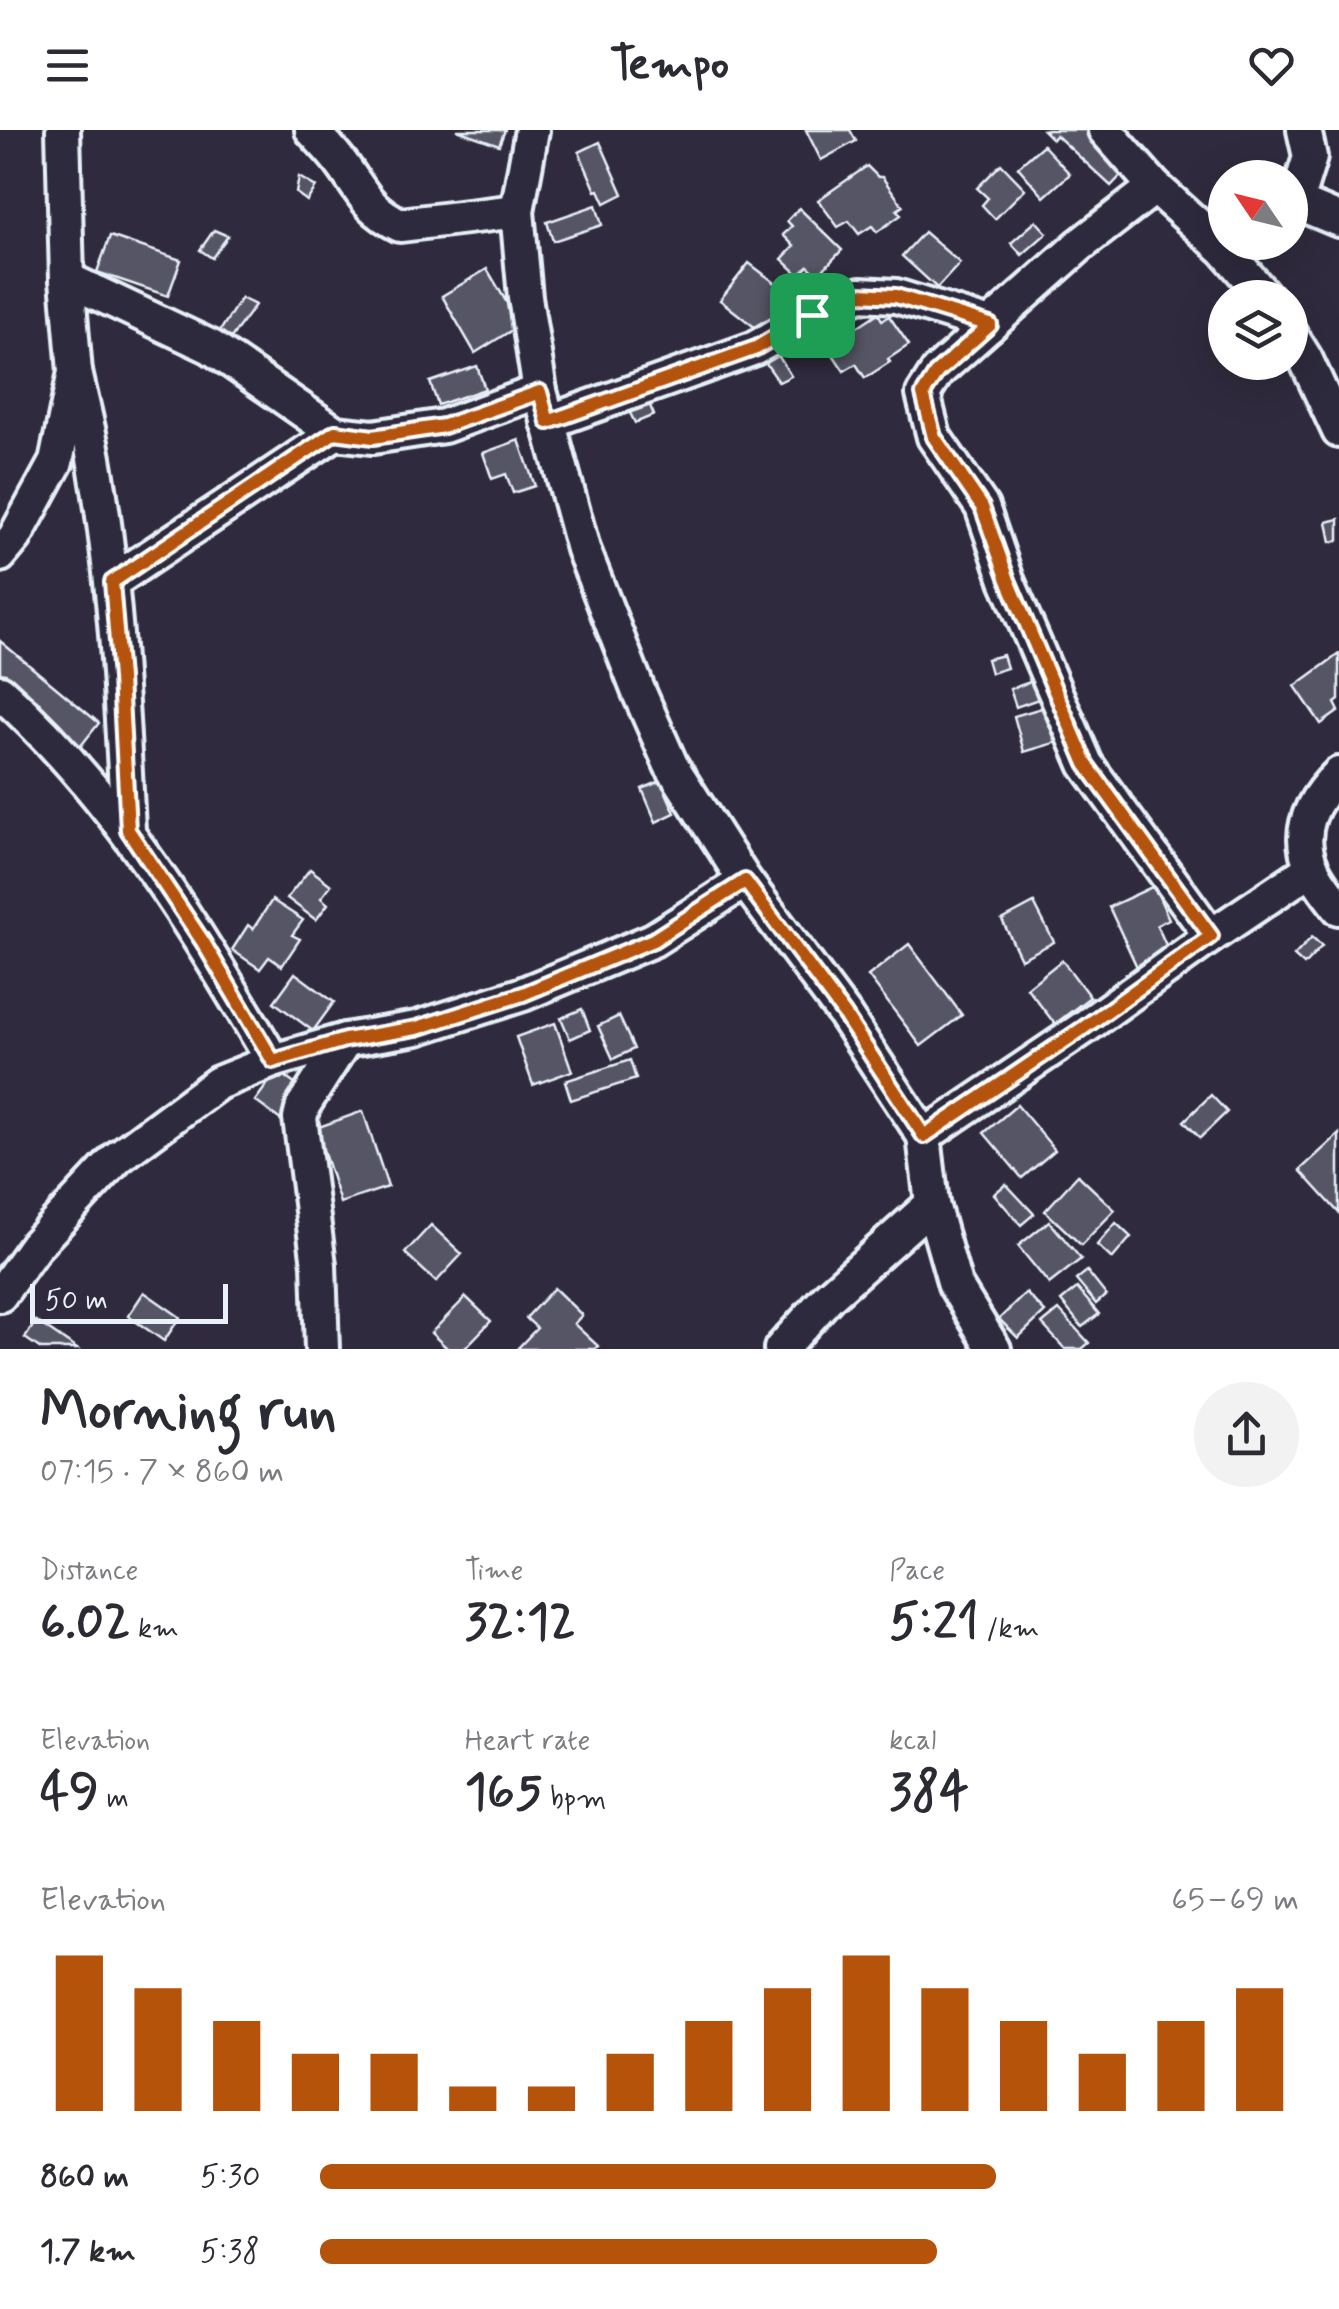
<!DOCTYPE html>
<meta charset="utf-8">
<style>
:root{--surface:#fff;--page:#f2f2f3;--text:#2b2b33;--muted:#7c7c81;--accent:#b45309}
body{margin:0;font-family:Mynerve,sans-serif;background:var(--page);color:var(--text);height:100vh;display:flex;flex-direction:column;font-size:38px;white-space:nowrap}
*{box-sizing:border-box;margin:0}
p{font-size:32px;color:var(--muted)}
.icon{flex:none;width:55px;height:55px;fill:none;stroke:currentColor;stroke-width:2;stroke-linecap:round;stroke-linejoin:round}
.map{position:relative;height:1219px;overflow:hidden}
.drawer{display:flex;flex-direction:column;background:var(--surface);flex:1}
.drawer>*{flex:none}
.needle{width:65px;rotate:305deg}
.controls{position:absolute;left:1208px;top:30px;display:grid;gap:20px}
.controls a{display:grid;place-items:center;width:100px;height:100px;border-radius:50%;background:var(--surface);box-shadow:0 10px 40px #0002;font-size:50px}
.scale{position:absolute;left:30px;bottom:25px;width:198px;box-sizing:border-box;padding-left:10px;border:5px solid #e8f1f8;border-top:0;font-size:28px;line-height:35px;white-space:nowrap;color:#e8f1f8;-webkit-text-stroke:8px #2f2a3d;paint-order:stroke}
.pin{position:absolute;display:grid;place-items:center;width:85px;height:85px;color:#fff;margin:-42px;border-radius:20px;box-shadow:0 5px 15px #0006}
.round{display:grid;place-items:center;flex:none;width:105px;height:105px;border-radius:52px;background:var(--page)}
.overview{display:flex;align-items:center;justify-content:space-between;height:170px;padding:0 40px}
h1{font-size:55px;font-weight:700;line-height:75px}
.metrics{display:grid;grid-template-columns:repeat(3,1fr);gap:15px;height:170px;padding:10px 40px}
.metrics div{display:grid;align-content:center}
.metrics b{font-size:50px;font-weight:700}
.metrics small{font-size:28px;font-weight:400}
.metrics p{font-size:28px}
.chart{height:280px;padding:20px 40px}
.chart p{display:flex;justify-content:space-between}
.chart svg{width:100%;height:180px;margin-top:10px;stroke:var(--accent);stroke-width:6}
ul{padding:0 40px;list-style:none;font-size:32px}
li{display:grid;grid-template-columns:160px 120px 1fr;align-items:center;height:75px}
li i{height:25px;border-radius:12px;background:var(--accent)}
header{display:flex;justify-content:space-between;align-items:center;height:130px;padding:0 40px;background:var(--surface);font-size:45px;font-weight:700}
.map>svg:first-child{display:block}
.building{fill:#575565;stroke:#e8f1f8;stroke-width:2.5}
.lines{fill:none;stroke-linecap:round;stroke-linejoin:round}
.minor-casing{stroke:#e8f1f8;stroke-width:40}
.minor{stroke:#2f2a3d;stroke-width:32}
.route-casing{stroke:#fff;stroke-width:20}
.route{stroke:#b45309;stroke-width:12}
</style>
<header><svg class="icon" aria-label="menu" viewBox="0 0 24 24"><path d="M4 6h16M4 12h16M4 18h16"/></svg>Tempo<svg class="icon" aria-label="heart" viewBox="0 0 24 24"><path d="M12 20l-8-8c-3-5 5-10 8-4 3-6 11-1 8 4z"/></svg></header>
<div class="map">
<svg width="1339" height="1219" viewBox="0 0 1339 1219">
<rect width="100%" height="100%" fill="#2f2a3d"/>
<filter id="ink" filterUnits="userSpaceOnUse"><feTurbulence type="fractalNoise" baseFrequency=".01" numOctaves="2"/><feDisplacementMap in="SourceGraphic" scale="20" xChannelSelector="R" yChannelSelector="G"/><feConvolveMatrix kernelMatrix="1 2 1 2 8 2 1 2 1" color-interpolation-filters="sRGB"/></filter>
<g filter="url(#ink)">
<g class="building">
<polygon points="457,0 505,0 499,15"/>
<polygon points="806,0 850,0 856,11 821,30"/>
<polygon points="1043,0 1086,0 1128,38 1111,56 1056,5 1052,9"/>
<polygon points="600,12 623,64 605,73 599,60 596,61 579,22"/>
<polygon points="1043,15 1070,44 1044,67 1018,37"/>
<polygon points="1001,34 1025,59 995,89 982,75 988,68 977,58"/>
<polygon points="867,36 878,47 882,47 903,76 897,80 901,85 877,102 872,96 859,104 849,91 838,97 818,70"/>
<polygon points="299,47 316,57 307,71 296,63"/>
<polygon points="596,75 602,95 553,111 547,92"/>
<polygon points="799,78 842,120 818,145 808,136 799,145 782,129 794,116 783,105 792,96 787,91"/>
<polygon points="1036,91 1047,103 1022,125 1011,113"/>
<polygon points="214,100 228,106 212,128 200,120"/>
<polygon points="924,102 960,133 937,158 902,126"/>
<polygon points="110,106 181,130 168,166 97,142"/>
<polygon points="749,133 791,165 762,203 720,170"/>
<polygon points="487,139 520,195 475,223 442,166"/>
<polygon points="241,168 255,175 231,208 220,201"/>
<polygon points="878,183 882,190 889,186 909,215 888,229 890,232 865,248 856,234 844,241 832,223 844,216 836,203 851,193 854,199"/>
<polygon points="771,214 791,246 779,252 757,221"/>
<polygon points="477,236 485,259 438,275 430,252"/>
<polygon points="648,271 654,285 635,293 628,279"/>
<polygon points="519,310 535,356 513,363 506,344 492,349 483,323"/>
<polygon points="1339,389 1339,410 1331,412 1327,392"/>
<polygon points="0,511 99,593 76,622 0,556"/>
<polygon points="1339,524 1339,570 1335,573 1339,581 1321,594 1295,556"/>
<polygon points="1003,525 1007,538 991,543 987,529"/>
<polygon points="1044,547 1050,565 1016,577 1010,559"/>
<polygon points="1055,574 1065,610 1024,622 1014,586"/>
<polygon points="661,651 675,683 656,692 642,659"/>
<polygon points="310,739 331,755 321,768 328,774 316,790 287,768"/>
<polygon points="1154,756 1169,789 1157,795 1169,822 1137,837 1109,777"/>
<polygon points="272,770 303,790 292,805 300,809 282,836 269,827 260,839 232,820 248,795 253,799"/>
<polygon points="1034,773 1054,812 1021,829 1002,790"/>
<polygon points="1312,807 1322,816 1304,835 1294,826"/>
<polygon points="909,814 962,885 921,916 868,846"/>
<polygon points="1062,830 1090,867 1055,894 1027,858"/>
<polygon points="295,843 334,872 313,901 274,872"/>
<polygon points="582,879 590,900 570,909 561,888"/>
<polygon points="619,886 634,919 613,929 598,896"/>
<polygon points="555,893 572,941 533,955 516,907"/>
<polygon points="630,930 636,949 571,970 565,951"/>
<polygon points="277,941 296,955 290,963 298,969 282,991 255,971"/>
<polygon points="1211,965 1227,982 1200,1008 1184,991"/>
<polygon points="1017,975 1055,1020 1022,1048 984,1003"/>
<polygon points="363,981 388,1057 340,1073 316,998"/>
<polygon points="1339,1004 1339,1083 1300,1040"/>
<polygon points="1078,1045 1115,1080 1081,1115 1045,1081"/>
<polygon points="1006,1054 1034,1084 1021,1095 994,1064"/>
<polygon points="1049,1091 1081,1129 1049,1154 1018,1116"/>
<polygon points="1116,1093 1131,1107 1112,1129 1097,1115"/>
<polygon points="431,1095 462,1124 436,1152 405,1123"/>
<polygon points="1087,1141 1106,1165 1096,1174 1076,1150"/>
<polygon points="554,1158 582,1185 574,1194 598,1216 595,1219 517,1219 537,1198 526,1188"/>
<polygon points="1077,1158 1099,1184 1082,1197 1061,1171"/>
<polygon points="144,1162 180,1187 164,1211 128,1186"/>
<polygon points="1026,1163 1045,1182 1018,1208 999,1189"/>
<polygon points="466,1167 491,1191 464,1219 448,1219 431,1203"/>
<polygon points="1059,1180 1089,1213 1082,1219 1065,1219 1042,1194"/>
<polygon points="36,1191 77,1219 41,1219 25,1208"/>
</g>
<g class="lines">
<g class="minor-casing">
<g id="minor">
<path d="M312,0c11,12 23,24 32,37 20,28 24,42 56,58l117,-14"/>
<polyline points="532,0 517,81 525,167 540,261 583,419 638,560 671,635 745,751 844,884 924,1006 932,1074 955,1155 994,1219"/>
<polyline points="1105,0 1155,57 1224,119 1266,168"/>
<polyline points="1155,57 1080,115 937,242 923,264 934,307 982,377 1007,450 1086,634 1211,806"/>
<polyline points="1296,72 1339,90"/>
<polyline points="1290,78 1296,72 1310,27 1304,0"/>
<polyline points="67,149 211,217 335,303 373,307 444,296 540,261"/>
<polyline points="1290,204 1305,228 1339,301"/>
<path d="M75,242c7,32 16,65 21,98 20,119 26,240 32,360"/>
<polyline points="548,292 755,218 812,185 860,164 896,166 990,195"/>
<polyline points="0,425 15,407 56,332 75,242 67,149 63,0"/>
<polyline points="112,452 335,303"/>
<path d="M0,562c116,103 195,237 273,369"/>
<path d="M1339,644c-27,26 -44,57 -27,94 6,14 18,28 27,40"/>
<polyline points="924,1006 1082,899 1211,806 1312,738"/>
<polyline points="0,1165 35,1116 117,1028 218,953 273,931 345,910 417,898 523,864 653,810 745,751"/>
<polyline points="322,1219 319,1135 300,988 303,976 345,910"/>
<polyline points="781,1219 829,1166 932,1074"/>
</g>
</g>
<use href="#minor" class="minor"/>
</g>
</g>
<g class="lines" filter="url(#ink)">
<g class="route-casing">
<polygon id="route" points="860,164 896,166 990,195 937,242 923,264 934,307 982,377 1008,450 1086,634 1211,806 1082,899 924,1006 844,884 745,751 653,810 523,864 417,898 345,910 273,931 203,812 128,700 120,548 112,452 335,302 373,307 444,296 540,262 548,292 756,218 812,185"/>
</g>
<use href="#route" class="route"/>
</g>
</svg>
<div class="controls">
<a><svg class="needle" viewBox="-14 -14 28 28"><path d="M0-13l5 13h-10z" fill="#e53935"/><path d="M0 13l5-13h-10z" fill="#7c7c81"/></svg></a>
<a><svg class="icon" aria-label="layers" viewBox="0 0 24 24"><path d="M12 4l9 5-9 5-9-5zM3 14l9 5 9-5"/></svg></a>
</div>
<div class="scale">50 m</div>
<div class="pin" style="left:812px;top:185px;background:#1e9e55"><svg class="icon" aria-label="arrive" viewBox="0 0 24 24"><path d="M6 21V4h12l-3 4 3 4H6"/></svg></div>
</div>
<section class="drawer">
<div class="overview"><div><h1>Morning run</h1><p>07:15 · 7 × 860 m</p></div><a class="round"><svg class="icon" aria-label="share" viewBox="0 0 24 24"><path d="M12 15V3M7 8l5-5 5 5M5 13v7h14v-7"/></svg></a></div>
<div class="metrics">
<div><p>Distance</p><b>6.02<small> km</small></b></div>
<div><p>Time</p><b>32:12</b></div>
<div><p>Pace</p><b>5:21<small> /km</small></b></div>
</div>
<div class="metrics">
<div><p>Elevation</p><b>49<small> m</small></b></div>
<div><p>Heart rate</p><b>165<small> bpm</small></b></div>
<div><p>kcal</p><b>384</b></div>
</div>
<div class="chart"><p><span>Elevation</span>65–69 m</p>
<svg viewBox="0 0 160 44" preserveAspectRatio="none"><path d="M5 44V6M15 44V14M25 44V22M35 44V30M45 44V30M55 44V38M65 44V38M75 44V30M85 44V22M95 44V14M105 44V6M115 44V14M125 44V22M135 44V30M145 44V22M155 44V14"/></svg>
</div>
<ul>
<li><b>860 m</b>5:30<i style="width:69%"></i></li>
<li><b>1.7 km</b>5:38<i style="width:63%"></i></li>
</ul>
</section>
